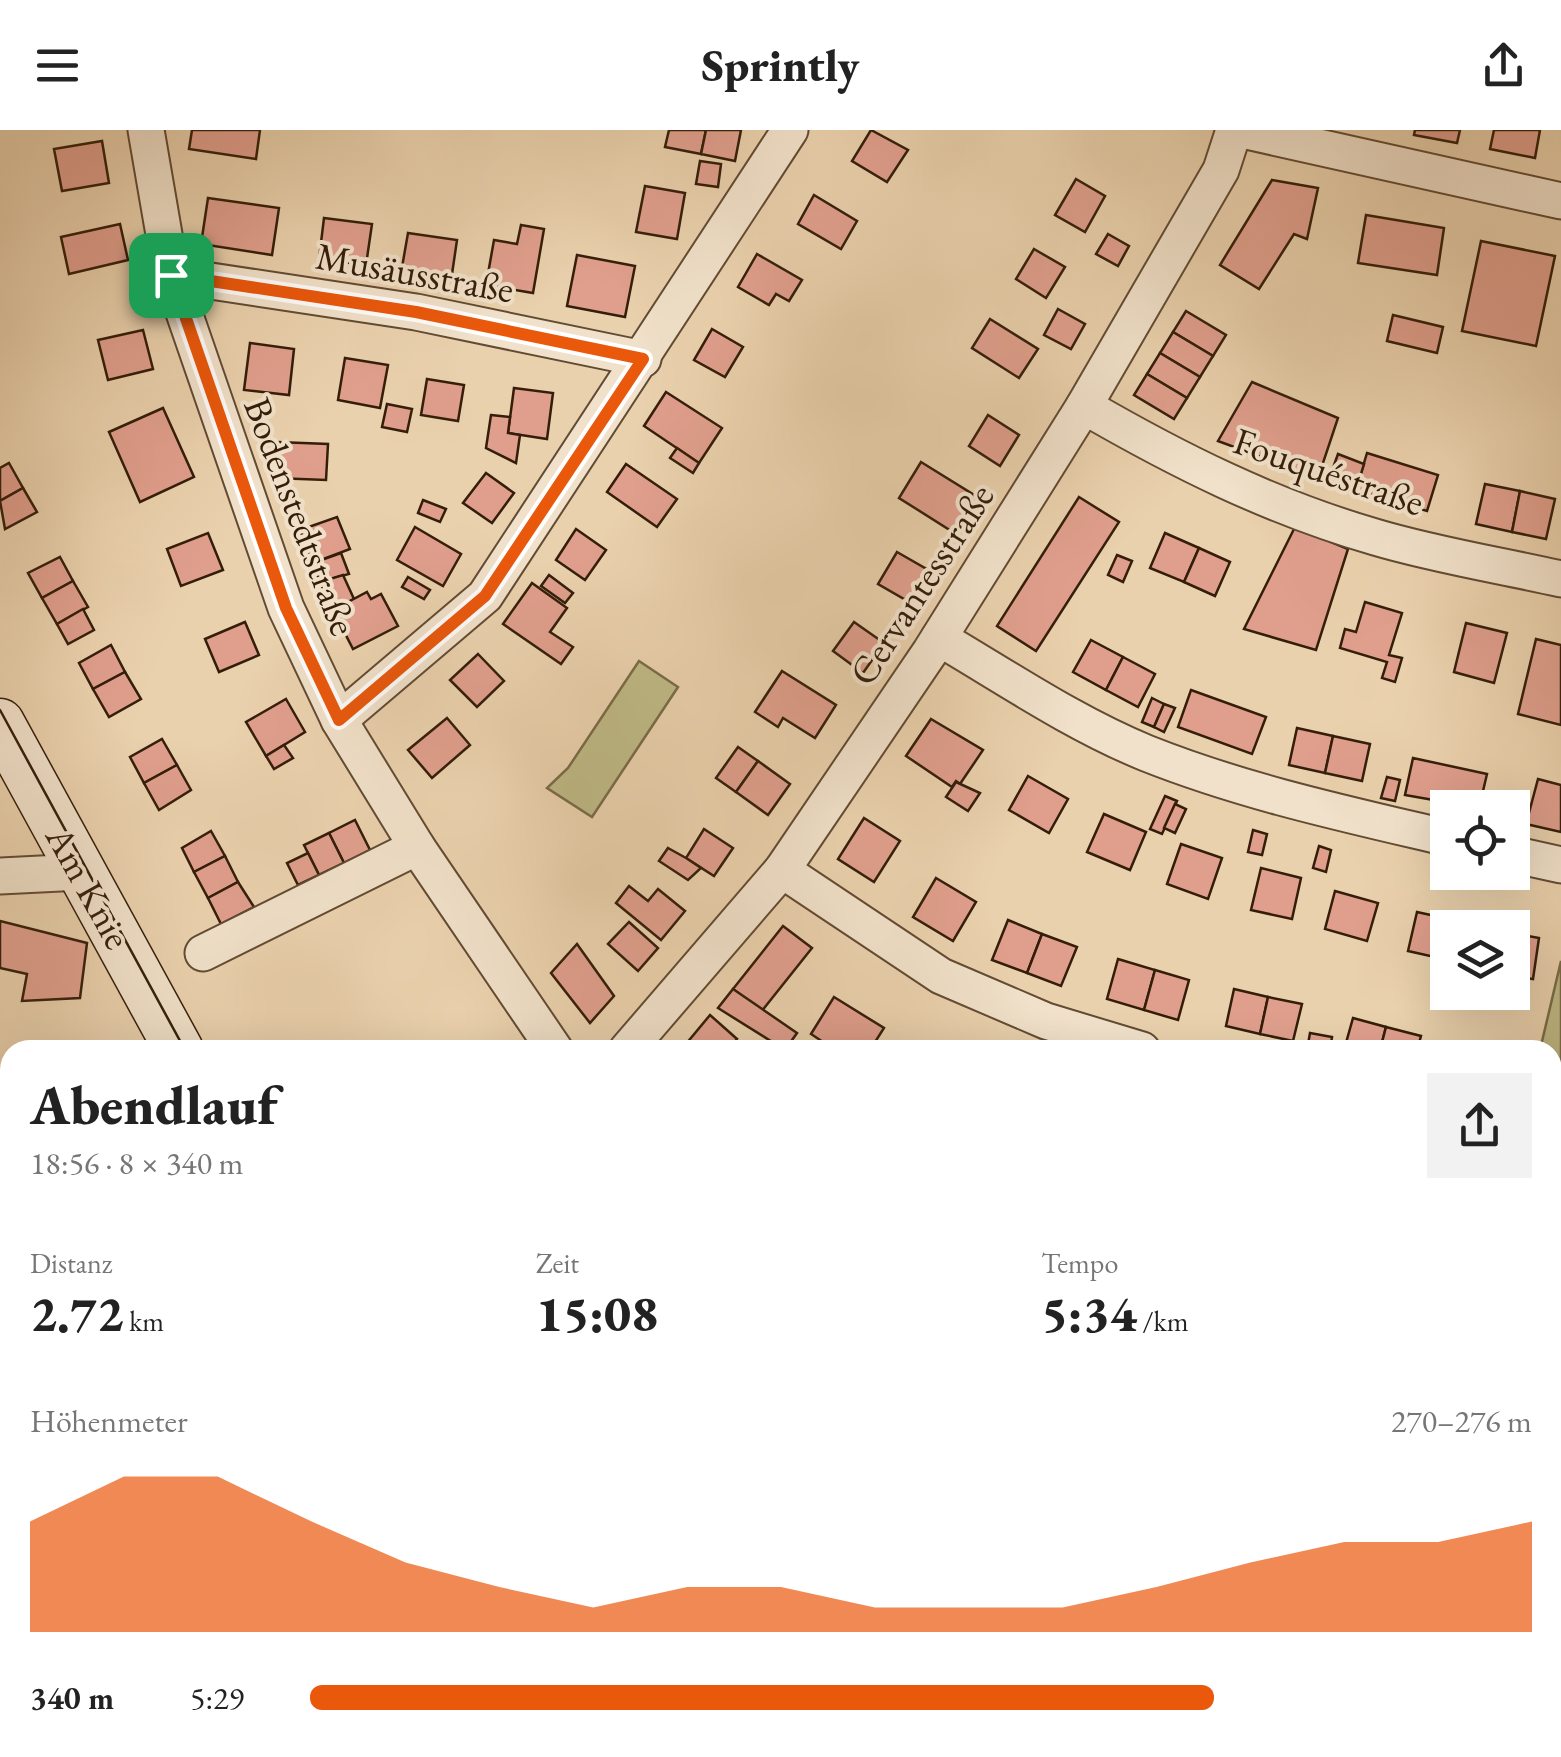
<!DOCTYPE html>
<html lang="de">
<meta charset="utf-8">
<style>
:root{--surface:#fff;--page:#f2f2f2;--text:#222;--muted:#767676;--accent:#ea580c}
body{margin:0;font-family:"EB Garamond",serif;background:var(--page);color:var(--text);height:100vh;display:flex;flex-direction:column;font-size:38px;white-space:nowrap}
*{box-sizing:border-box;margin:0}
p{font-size:32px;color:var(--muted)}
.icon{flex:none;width:55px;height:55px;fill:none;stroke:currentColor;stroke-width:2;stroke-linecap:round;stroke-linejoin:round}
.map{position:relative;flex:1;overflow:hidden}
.details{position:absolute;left:0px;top:910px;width:1562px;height:718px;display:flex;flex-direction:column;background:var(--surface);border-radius:30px 30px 0 0;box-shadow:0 10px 40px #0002}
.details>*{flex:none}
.controls{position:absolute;left:1430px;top:660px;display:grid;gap:20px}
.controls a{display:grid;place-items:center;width:100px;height:100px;border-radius:0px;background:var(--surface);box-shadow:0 10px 40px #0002;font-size:50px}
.pin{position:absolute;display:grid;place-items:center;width:85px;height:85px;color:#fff;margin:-42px;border-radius:20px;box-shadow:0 5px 15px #0006}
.round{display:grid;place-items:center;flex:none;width:105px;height:105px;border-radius:0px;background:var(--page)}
.overview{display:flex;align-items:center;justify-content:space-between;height:170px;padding:0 30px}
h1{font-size:55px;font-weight:800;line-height:75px}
.figures{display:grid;grid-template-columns:repeat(3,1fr);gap:15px;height:170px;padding:10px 30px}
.figures div{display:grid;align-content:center}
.figures b{font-size:50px;font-weight:800}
.figures small{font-size:28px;font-weight:400}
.figures p{font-size:28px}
.chart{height:280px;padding:20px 30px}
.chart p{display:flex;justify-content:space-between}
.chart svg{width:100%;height:180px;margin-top:10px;fill:var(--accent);opacity:.7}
ul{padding:0 30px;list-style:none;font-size:32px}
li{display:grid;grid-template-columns:160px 120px 1fr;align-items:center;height:75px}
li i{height:25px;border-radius:12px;background:var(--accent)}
header{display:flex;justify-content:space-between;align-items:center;height:130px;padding:0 30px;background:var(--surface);font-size:45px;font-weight:800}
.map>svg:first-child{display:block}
.green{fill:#beb985;stroke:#796c48;stroke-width:2.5}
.building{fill:#e09f8d;stroke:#341e0a;stroke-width:2.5}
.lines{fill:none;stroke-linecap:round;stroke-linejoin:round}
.pedestrian-casing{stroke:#624b33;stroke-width:29}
.minor-casing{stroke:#624b33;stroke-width:39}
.tertiary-casing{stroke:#624b33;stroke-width:46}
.secondary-casing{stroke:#341e0a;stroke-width:51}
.primary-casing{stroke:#341e0a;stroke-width:59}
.pedestrian{stroke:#f1e1ca;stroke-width:25}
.minor{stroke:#f1e1ca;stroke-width:35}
.tertiary{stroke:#f1e1ca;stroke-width:42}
.secondary{stroke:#f1e1ca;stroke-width:48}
.primary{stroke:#ead1ad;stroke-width:55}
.tram{stroke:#341e0a;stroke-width:2.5}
.route-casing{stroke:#fff;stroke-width:20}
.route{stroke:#ea580c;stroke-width:12}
.labels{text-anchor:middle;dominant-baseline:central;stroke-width:8;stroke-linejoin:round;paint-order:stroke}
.street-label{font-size:38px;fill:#341e0a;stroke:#f1e1ca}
</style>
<header><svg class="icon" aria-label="menu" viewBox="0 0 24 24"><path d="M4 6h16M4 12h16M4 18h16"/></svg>Sprintly<svg class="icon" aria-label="share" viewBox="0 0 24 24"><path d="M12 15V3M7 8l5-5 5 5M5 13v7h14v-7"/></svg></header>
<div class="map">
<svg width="1561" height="1627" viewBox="0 0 1561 1627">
<rect width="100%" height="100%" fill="#ead1ad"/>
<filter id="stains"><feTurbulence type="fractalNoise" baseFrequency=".002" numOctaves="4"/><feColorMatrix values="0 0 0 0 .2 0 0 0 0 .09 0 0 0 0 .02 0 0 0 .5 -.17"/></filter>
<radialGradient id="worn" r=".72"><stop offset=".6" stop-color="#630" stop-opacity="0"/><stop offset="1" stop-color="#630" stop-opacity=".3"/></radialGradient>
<g class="green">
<polygon points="639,531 678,557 592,687 547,658 568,638"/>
<polygon points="1561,831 1561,1278 1552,1276 1552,920 1540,920"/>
</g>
<g class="building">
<polygon points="192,0 260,0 256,29 189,19"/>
<polygon points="669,0 706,0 701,24 665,17"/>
<polygon points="706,0 741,0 735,31 701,24"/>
<polygon points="871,0 908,20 887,52 852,31"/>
<polygon points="1415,0 1460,0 1457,13 1414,5"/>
<polygon points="1494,0 1540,0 1535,28 1490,19"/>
<polygon points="102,11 109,53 62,61 54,19"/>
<polygon points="700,31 721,34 718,57 696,54"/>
<polygon points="1076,49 1105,66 1085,102 1055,85"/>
<polygon points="1272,50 1318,58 1307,109 1294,104 1259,159 1220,135"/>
<polygon points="645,56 685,63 677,109 636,102"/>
<polygon points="814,65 857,91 841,119 798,94"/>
<polygon points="208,68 279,78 272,125 201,114"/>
<polygon points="1366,85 1444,98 1437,145 1358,133"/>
<polygon points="324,88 372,94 366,135 319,129"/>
<polygon points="120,94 128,130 69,144 61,107"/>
<polygon points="521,95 544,99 533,163 486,155 494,110 517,114"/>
<polygon points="408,103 457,110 451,151 401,143"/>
<polygon points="1108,104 1129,116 1118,136 1096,124"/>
<polygon points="1481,111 1555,126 1536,216 1462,201"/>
<polygon points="1034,119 1065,137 1046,168 1016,149"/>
<polygon points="757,124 802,150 789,171 776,164 769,175 738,157"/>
<polygon points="577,125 635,136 625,187 567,176"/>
<polygon points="1058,179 1085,194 1071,219 1044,205"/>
<polygon points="1186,181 1226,205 1213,226 1173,202"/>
<polygon points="1393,185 1443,197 1437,223 1387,211"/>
<polygon points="990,189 1038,219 1019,248 972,218"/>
<polygon points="712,199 743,217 725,247 694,230"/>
<polygon points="143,200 153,239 108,250 98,210"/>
<polygon points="1173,202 1213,226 1200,247 1160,223"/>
<polygon points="250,213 294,219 289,265 244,260"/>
<polygon points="1160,223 1200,247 1187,268 1147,244"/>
<polygon points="345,228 388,235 380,278 338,270"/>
<polygon points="1147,244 1187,268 1174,289 1134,265"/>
<polygon points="427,249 464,255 458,291 421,285"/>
<polygon points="1252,252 1338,288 1318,348 1218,311"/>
<polygon points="514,258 553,263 547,309 508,303"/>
<polygon points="666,262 722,298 699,333 644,296"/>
<polygon points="387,274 412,279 407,302 382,297"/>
<polygon points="163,278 194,347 140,372 109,302"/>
<polygon points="491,285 510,287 508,303 520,305 516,333 486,318"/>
<polygon points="988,285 1019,305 1000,336 969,316"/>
<polygon points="277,312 328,314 326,350 275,348"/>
<polygon points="677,318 699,333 693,343 670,328"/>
<polygon points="1367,323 1438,345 1427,381 1356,360"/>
<polygon points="1338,324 1364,334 1356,360 1329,349"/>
<polygon points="921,332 979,368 956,404 899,368"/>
<polygon points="9,333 23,358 0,371 0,338"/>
<polygon points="626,334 677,369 657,397 607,362"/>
<polygon points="486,343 514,363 492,393 463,373"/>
<polygon points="1485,354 1520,361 1512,402 1476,394"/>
<polygon points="23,358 37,382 5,399 0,371"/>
<polygon points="1520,361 1555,369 1546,409 1512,402"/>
<polygon points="1079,367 1119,392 1036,521 997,496"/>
<polygon points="423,370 446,379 440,392 418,383"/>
<polygon points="337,387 350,419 313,433 300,400"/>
<polygon points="415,397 461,424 443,456 397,430"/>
<polygon points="1295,397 1348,419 1316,520 1244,499"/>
<polygon points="576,399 606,420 585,450 556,430"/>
<polygon points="208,403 223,440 181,456 167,419"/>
<polygon points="1165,403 1199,418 1184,452 1150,438"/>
<polygon points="1199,418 1230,432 1215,466 1184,452"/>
<polygon points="897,422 930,441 911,473 878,454"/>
<polygon points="341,423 349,444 320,452 313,433"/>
<polygon points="1117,425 1132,431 1123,452 1108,445"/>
<polygon points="60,427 73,451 42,468 28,443"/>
<polygon points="343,445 354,469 333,480 320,452"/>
<polygon points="549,445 573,463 565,473 541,456"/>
<polygon points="408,447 430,460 424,469 402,457"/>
<polygon points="73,451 88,477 57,494 42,468"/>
<polygon points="532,453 567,478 550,502 573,517 561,534 503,494"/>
<polygon points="367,462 371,469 381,464 398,496 353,519 333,480"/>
<polygon points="1365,472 1402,483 1389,525 1402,528 1395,552 1382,548 1387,532 1340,518 1345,499 1356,502"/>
<polygon points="83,479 94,500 68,514 57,494"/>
<polygon points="245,492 259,525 219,542 205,509"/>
<polygon points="854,492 884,513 863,543 833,521"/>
<polygon points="1466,493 1507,503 1494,553 1454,542"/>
<polygon points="1536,509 1561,515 1561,595 1518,584"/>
<polygon points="1091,510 1123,527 1106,560 1073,542"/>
<polygon points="111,515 125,542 93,559 79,533"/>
<polygon points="478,524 504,551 477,577 450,550"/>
<polygon points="1123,527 1155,544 1138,577 1106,560"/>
<polygon points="782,541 836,575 815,608 783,588 778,597 755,582"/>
<polygon points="125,542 141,569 109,587 93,559"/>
<polygon points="1191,560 1266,587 1252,624 1178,597"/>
<polygon points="1152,568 1164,574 1154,597 1142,592"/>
<polygon points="286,569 305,602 266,626 246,592"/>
<polygon points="1164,574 1175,578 1164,602 1154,597"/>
<polygon points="447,588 470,615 432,648 408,620"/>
<polygon points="931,589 983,620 960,654 956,651 952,657 906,626"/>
<polygon points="1297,598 1333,606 1325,643 1289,635"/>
<polygon points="1333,606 1370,614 1362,651 1325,643"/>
<polygon points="162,609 177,635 144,653 130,627"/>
<polygon points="284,615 293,628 274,639 266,626"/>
<polygon points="738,617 758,631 736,662 716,648"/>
<polygon points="1413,628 1487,644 1479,678 1405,665"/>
<polygon points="758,631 790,654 768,685 736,662"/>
<polygon points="177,635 191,660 159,680 144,653"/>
<polygon points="1028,646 1068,669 1049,703 1009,680"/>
<polygon points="1387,647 1400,650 1395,671 1381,668"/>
<polygon points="1538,649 1561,655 1561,702 1526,694"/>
<polygon points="956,652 980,663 968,681 946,667"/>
<polygon points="1165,666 1177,671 1162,704 1150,699"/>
<polygon points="1175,674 1186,679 1175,703 1164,698"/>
<polygon points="1104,684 1146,702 1130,740 1087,722"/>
<polygon points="864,688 900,711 874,752 838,729"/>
<polygon points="355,690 370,720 344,733 329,703"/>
<polygon points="704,699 733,718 714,746 686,728"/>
<polygon points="1253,700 1267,704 1262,725 1248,722"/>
<polygon points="211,701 225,726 194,742 182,718"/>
<polygon points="329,703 344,733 319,745 304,715"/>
<polygon points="1181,714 1222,728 1208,769 1167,754"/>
<polygon points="1319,716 1331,720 1326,742 1313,738"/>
<polygon points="668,718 686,728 701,738 688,750 659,731"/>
<polygon points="308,723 319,745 298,755 287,733"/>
<polygon points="225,726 238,752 208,768 194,742"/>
<polygon points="1261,738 1301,748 1292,789 1251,780"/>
<polygon points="936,748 976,772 953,811 913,787"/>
<polygon points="238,752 254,777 221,794 208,768"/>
<polygon points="629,756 648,771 658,759 685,781 661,810 616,773"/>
<polygon points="1335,761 1378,773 1367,811 1325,799"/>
<polygon points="1417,782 1458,791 1456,798 1448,798 1448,830 1408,821"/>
<polygon points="1008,790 1042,804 1027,843 992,830"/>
<polygon points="0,791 87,813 80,868 22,871 27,844 0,838"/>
<polygon points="629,792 658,818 638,841 608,814"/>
<polygon points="783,796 812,818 761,882 733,859"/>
<polygon points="1512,803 1539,808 1533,849 1512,846"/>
<polygon points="1042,804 1077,817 1061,856 1027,843"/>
<polygon points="577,814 614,866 590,893 551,843"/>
<polygon points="1118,829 1155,840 1144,880 1107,869"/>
<polygon points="1155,840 1189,850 1178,890 1144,880"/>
<polygon points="733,859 797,903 785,920 718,878"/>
<polygon points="1234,859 1268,867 1260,904 1226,896"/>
<polygon points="834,867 884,898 870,920 835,920 811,904"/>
<polygon points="1268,867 1302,874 1293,911 1260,904"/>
<polygon points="710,885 737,909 728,920 681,920"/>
<polygon points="1353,888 1386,897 1380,920 1344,920"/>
<polygon points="1386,897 1421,906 1417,920 1380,920"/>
<polygon points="1310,903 1332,907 1330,920 1307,920"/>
<polygon points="0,942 10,944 10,977 0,975"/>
<polygon points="0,1046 10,1047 10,1135 0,1133"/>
<polygon points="1552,1466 1561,1467 1561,1512 1552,1510"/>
<polygon points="1552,1510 1561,1512 1561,1556 1552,1553"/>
<polygon points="1552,1553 1561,1556 1561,1601 1552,1598"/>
<polygon points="232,1618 236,1618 281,1625 231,1627"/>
<polygon points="562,1618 730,1618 728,1627 561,1627"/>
<polygon points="805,1618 896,1618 899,1619 894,1627 807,1627 801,1623"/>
<polygon points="1092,1618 1164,1618 1160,1627 1091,1627"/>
<polygon points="1192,1618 1282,1618 1292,1621 1290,1627 1188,1627"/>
</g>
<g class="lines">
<g class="pedestrian-casing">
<polyline id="pedestrian" points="775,1627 776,1618"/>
</g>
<g class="minor-casing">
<g id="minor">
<polyline points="146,0 171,145 286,478 339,590 417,717 555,920"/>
<polyline points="1242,0 1561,71"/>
<polyline points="171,145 416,182 643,229"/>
<path d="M1084,276c93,54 187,101 291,131 60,18 124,28 186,42"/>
<path d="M939,508c68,40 134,85 207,115 98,39 200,61 302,85"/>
<polyline points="339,590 485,466 790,0"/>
<polyline points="1512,724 1561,735"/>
<polyline points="782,740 941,846 1046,891 1142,920"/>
<polyline points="0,746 81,742"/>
<polyline points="203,823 417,717"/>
<polyline points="627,920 782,740 930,522 1084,276 1221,40 1234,0"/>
<polyline points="1552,1017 1561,1019"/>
<polyline points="1552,1306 1561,1307"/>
</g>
</g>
<g class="tertiary-casing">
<g id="tertiary">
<polyline points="1387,1618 1410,1627"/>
<polyline points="1504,1618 1526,1627"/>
</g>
</g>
<g class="secondary-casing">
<polyline id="secondary" points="0,593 179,920"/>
</g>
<g class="primary-casing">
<g id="primary">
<polyline points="0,1174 10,1175"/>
<polyline points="0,1223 10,1229"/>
<polyline points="95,1618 97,1627"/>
<polyline points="153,1618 156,1627"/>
</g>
</g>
<use href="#pedestrian" class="pedestrian"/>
<use href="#minor" class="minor"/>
<use href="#tertiary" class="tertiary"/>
<use href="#secondary" class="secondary"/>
<use href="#primary" class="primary"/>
<g class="tram">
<polyline points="0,580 185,920"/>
<polyline points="1433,1618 1456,1627"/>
<polyline points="1457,1618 1480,1627"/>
</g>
</g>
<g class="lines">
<g class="route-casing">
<polygon id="route" points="171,145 416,182 643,229 485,466 339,590 286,478"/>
</g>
<use href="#route" class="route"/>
</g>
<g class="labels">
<g class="street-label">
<text transform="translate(415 142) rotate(10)">Musäusstraße</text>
<text transform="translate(1329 341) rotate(19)">Fouquéstraße</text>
<text transform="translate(301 386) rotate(69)">Bodenstedtstraße</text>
<text transform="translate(921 454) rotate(-57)">Cervantesstraße</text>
<text transform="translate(89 757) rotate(61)">Am Knie</text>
</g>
</g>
<rect width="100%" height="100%" filter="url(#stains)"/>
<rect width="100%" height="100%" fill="url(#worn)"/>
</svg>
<div class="controls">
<a><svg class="icon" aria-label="locate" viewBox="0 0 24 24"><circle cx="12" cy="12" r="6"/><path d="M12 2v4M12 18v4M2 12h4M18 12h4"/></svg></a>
<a><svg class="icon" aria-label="layers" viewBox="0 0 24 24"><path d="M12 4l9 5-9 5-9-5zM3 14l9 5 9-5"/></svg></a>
</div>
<div class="pin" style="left:171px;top:145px;background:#1e9e55"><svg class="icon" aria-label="arrive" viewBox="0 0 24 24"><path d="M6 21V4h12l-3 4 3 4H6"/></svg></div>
<section class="details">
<div class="overview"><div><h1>Abendlauf</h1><p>18:56 · 8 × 340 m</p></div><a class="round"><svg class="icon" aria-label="share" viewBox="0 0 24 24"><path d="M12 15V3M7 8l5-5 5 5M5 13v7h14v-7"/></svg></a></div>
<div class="figures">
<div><p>Distanz</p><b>2.72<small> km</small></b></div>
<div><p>Zeit</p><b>15:08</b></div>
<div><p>Tempo</p><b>5:34<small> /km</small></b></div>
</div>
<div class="chart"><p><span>Höhenmeter</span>270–276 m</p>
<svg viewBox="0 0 160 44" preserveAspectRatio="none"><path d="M0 44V17L10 6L20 6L30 17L40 27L50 33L60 38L70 33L80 33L90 38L100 38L110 38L120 33L130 27L140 22L150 22L160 17V44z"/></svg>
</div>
<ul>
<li><b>340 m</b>5:29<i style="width:74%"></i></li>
</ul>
</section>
</div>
